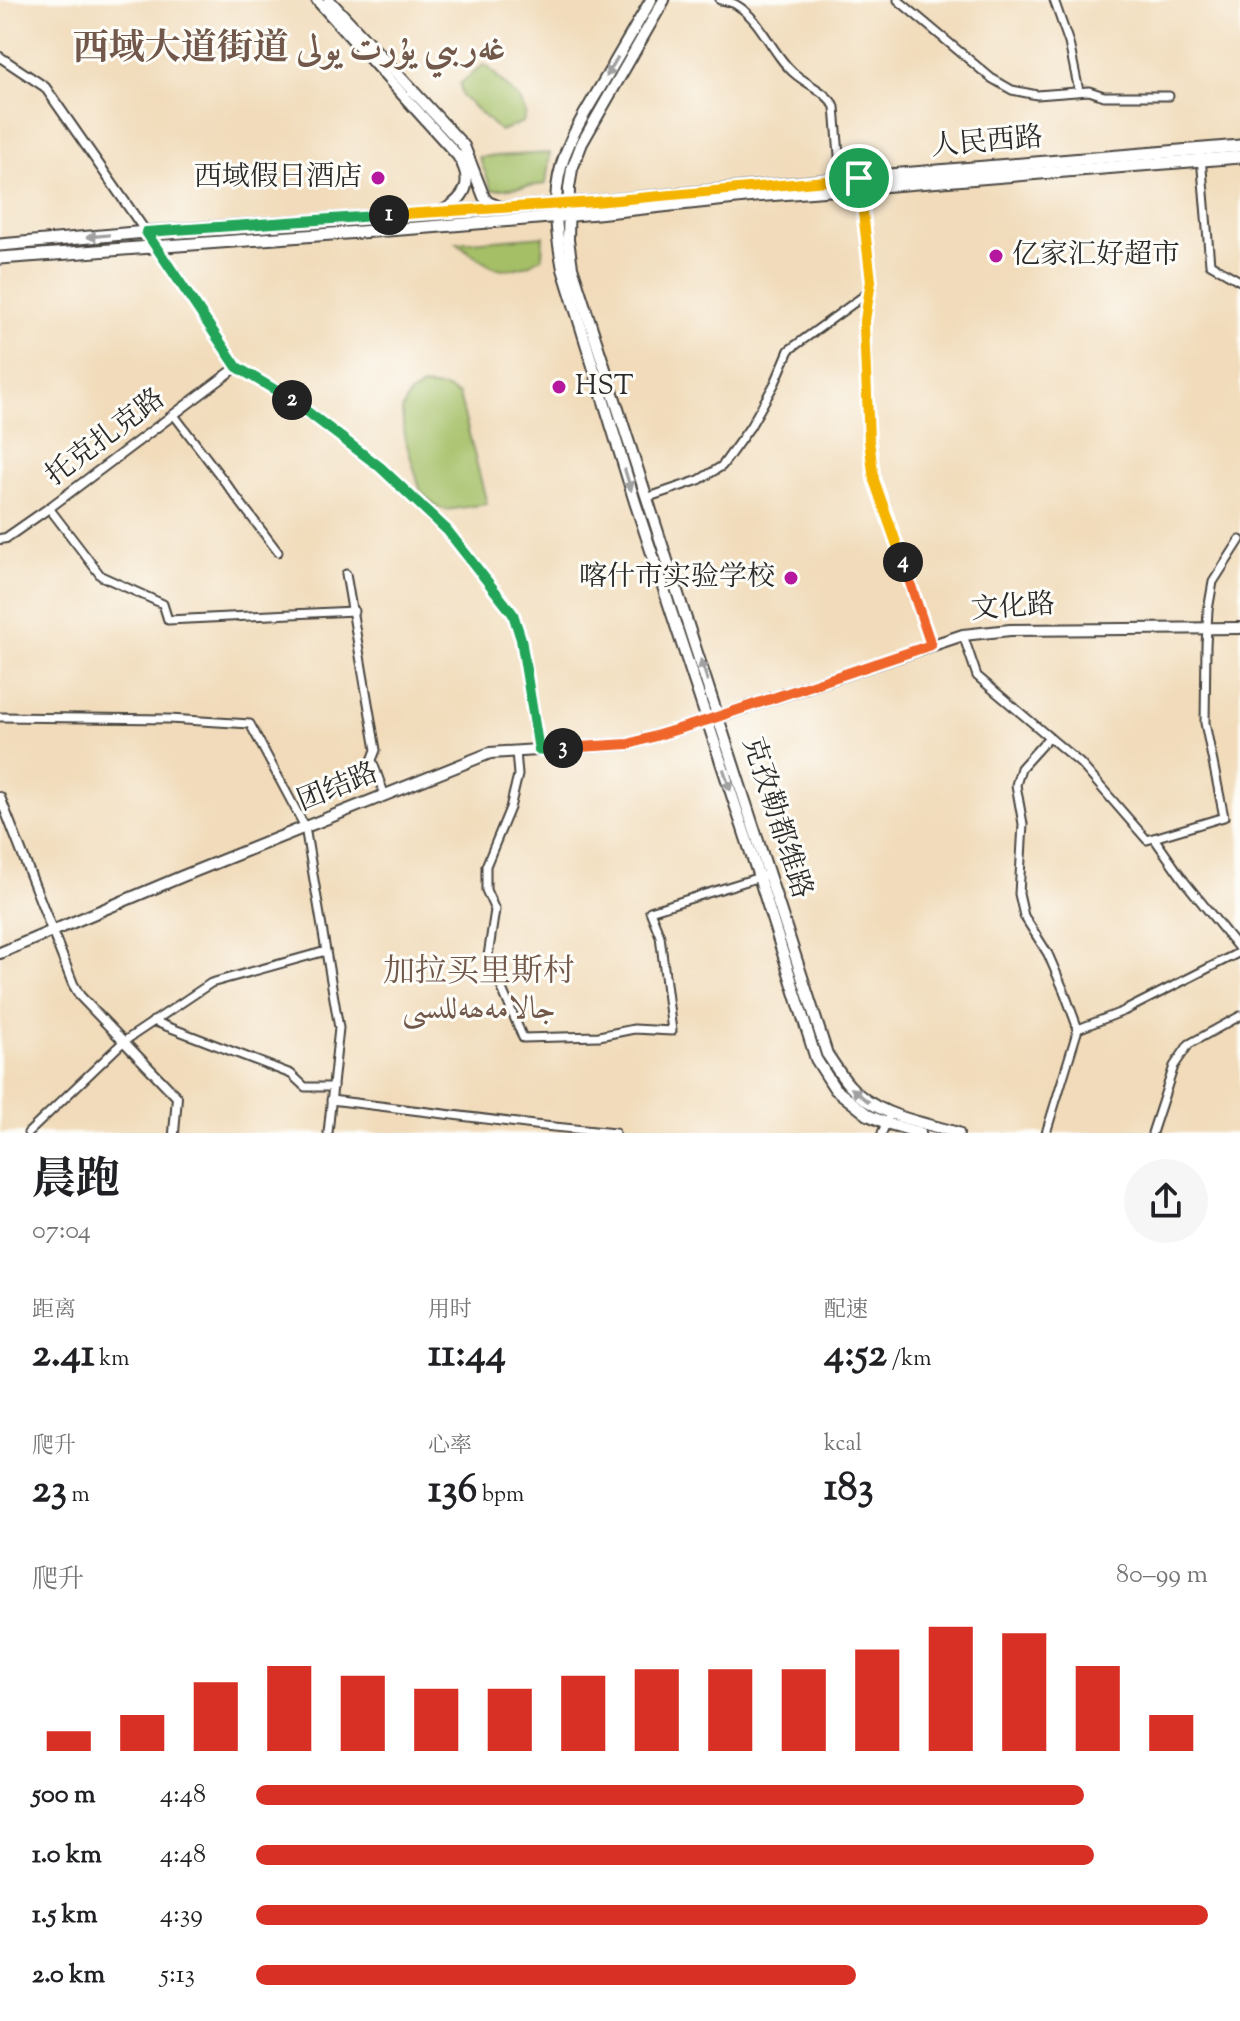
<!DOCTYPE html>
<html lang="zh">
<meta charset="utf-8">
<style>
:root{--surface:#fff;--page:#f6f6f6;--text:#202124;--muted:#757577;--accent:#d93025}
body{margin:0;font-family:"Sorts Mill Goudy",Amiri,"Noto Serif SC",serif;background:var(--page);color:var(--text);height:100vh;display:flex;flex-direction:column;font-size:30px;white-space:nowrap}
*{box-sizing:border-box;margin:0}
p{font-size:26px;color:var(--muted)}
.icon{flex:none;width:44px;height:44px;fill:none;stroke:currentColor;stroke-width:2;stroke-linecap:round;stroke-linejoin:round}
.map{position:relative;height:1133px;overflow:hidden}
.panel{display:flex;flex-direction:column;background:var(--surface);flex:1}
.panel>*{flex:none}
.pin{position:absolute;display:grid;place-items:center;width:68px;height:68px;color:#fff;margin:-34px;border:4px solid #fff;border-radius:50%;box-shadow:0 2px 8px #0007}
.km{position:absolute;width:40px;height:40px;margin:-20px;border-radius:50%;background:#222;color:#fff;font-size:22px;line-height:40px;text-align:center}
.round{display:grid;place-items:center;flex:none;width:84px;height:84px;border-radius:42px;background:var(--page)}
.headline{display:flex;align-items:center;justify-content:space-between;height:136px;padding:0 32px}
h1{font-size:44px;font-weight:700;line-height:60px}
.figures{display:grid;grid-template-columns:repeat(3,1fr);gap:12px;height:136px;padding:8px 32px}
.figures div{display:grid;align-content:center}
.figures b{font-size:40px;font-weight:700}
.figures small{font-size:22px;font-weight:400}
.figures p{font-size:22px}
.chart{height:224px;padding:16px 32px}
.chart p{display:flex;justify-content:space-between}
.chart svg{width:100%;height:144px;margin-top:8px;stroke:var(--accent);stroke-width:6}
ul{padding:0 32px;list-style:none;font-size:26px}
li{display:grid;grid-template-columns:128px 96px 1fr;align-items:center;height:60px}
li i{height:20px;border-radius:10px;background:var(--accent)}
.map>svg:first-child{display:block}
.green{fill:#a4bf66;stroke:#687548;stroke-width:2}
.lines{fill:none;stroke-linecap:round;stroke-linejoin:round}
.minor-casing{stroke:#494540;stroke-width:11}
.tertiary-casing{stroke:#494540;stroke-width:12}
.secondary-casing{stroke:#494540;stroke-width:14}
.primary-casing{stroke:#494540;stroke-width:15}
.minor{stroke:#fff;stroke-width:7}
.tertiary{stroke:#fff;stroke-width:8}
.secondary{stroke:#fff;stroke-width:10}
.primary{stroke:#fff;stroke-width:11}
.oneway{fill:#a0a0a0}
.split-1-casing{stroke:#fff;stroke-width:16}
.split-2-casing{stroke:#fff;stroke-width:16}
.split-3-casing{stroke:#fff;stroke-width:16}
.split-4-casing{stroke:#fff;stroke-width:16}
.split-5-casing{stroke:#fff;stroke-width:16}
.split-1{stroke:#f5b400;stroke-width:10}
.split-2{stroke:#22a559;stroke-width:10}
.split-3{stroke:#22a559;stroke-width:10}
.split-4{stroke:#f0652b;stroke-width:10}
.split-5{stroke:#f5b400;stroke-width:10}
.poi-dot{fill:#b5179e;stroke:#fdfcf7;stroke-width:3}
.labels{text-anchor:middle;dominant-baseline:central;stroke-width:6;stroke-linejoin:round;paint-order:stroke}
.street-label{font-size:28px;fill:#2b2b2b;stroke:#fdfcf7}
.poi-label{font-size:28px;fill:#2b2b2b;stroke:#fdfcf7;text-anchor:end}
.quarter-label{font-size:32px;fill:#72584a;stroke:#fdfcf7}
.district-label{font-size:36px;font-weight:bold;fill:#72584a;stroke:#fdfcf7}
</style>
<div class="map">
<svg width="1240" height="1133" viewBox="0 0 1240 1133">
<rect width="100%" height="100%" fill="#fdfcf7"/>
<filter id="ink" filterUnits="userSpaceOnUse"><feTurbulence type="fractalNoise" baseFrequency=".0125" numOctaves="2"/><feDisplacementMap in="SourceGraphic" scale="16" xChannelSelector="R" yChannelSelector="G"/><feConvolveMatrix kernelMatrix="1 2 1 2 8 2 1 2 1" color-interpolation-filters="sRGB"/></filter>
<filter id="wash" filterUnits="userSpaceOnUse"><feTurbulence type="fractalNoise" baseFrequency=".006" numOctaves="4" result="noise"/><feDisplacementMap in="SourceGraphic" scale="32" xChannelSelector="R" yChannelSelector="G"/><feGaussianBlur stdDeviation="1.8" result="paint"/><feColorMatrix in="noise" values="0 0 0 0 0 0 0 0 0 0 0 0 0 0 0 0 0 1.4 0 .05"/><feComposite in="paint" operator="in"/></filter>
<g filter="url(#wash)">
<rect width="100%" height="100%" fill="#f1dbba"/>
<g class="green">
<polygon points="483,65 487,66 519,99 526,113 523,122 500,131 462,96 460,84"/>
<polygon points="550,153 546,184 492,190 479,157"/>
<path d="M543,236l-1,21c-12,9 -29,14 -45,11 -11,-2 -30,-18 -40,-25z"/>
<polygon points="423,386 445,388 459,395 487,504 447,510 436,507 421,492 404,435 402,410 410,394"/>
</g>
</g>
<g filter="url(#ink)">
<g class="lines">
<g class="minor-casing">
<g id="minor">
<path d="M720,0c6,1 13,2 18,6 24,15 35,50 57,68 13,11 32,18 40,33l6,72"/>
<polyline points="898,0 991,78 1012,90 1037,95 1089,91 1104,96 1169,96"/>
<polyline points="1054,0 1069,43 1079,91"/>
<polyline points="1201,157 1210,264 1240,281"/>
<polyline points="860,187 871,281 864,327 869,440 874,480 931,645"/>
<polyline points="237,367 296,402 380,467 447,530 490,583 513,614 521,639 539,750"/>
<polyline points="174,415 278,552"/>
<polyline points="646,498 699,480 722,466 750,427 775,383 789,350 869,292"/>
<polyline points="49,508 101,576 163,604 168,620 354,611"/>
<polyline points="346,574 376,750 372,760 385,796"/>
<polyline points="963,635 977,676 1081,764 1147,840 1224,817 1205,723 1206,646 1208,610 1213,582 1240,540"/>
<polyline points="0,717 169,719 250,724 305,827 339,1028 328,1133"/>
<polyline points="1049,737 1021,768 1016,785 1023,824 1019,894 1024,916 1048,954 1064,991 1078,1029"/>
<polyline points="516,751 518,775 510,808 486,866 486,890 495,910 488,956 523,1038 599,1036 634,1029 672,1031 660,936 650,911 763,876"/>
<polyline points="1154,838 1185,882 1240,950"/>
<polyline points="153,1021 291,1074 305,1087 333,1087"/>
<polyline points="1078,1029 1124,1011 1238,953 1240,949"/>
<polyline points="331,1100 534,1125 615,1133"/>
<polyline points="28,1133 123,1042 211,983 326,951"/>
<polyline points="882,1133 890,1113"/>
<polyline points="1046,1133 1078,1029"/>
<polyline points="1152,1133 1174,1066 1189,1044 1240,1016"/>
</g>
</g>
<g class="tertiary-casing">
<g id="tertiary">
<polyline points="0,57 45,87 155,245 237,367 49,508 6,538 0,539"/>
<polyline points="0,797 73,984 80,996 177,1097 174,1133"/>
</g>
</g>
<g class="secondary-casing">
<g id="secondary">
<path d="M317,0l141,156c16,25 9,41 -15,55"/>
<polyline points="329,0 464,146 484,197 488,202 500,207"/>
<path d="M651,0c-17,29 -33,57 -50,86 -19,32 -40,64 -44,102 -3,28 1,54 6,81l72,233 124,375 57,182 19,30 33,26 18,8 34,10"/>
<path d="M664,0l-82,143 -10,26 -3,19 -1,52 4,27 255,787c7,10 14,22 22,31 26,31 72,37 109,48"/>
<polyline points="0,953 183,876 490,753 629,744 708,720 963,635 1010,630 1240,628"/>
</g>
</g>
<g class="primary-casing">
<g id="primary">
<polyline points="0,245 146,232 595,202 841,179 1240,146"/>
<polyline points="0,258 429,227 597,213 755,196 1240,157"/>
</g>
</g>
<use href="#minor" class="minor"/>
<use href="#tertiary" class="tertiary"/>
<use href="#secondary" class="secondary"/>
<use href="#primary" class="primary"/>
</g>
<defs><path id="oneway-solid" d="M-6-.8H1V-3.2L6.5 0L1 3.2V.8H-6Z" transform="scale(2)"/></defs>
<g class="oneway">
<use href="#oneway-solid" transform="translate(612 67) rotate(120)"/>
<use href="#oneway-solid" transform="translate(98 236) rotate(175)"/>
<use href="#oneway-solid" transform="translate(628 480) rotate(73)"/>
<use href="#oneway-solid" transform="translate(704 670) rotate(-108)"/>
<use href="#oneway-solid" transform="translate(727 780) rotate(72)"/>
<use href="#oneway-solid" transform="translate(860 1095) rotate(-142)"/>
</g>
</g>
<g class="lines" filter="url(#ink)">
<g class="split-1-casing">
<polyline id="split-1" points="389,215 595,202 859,178"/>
</g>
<g class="split-2-casing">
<polyline id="split-2" points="292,400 237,367 146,232 389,215"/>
</g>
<g class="split-3-casing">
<polyline id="split-3" points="292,400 380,467 447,530 513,614 521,639 539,750 563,748"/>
</g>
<g class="split-4-casing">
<polyline id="split-4" points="563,748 629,744 708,720 931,645 903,562"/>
</g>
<g class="split-5-casing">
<polyline id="split-5" points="859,178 871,281 864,327 869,440 874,480 903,562"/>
</g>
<use href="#split-1" class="split-1"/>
<use href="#split-2" class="split-2"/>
<use href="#split-3" class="split-3"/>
<use href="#split-4" class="split-4"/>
<use href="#split-5" class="split-5"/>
</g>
<g class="poi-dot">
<circle cx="378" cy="178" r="8"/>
<circle cx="996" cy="256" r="8"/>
<circle cx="559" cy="387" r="8"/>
<circle cx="791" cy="578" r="8"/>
</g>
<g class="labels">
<g class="street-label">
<text transform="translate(987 143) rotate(-5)">人民西路</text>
<text transform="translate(106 438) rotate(-37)">托克扎克路</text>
<text transform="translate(1013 608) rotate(-4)">文化路</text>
<text transform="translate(338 788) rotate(-22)">团结路</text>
<text transform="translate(776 818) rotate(72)">克孜勒都维路</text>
</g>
<g class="poi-label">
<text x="362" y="178">西域假日酒店</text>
<text x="1012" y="256" text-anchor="start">亿家汇好超市</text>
<text x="575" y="387" text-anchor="start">HST</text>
<text x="775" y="578">喀什市实验学校</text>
</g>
<g class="quarter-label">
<text x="479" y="973">加拉买里斯村<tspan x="479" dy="37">جالامەھەللىسى</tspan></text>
</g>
<g class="district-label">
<text x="289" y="50">西域大道街道 غەربىي يۇرت يولى</text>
</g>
</g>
</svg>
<div class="pin" style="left:859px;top:178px;background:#1e9e55"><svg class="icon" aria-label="arrive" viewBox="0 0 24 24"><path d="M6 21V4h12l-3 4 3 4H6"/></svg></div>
<b class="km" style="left:389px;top:215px">1</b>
<b class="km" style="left:292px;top:400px">2</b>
<b class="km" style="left:563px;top:748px">3</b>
<b class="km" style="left:903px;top:562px">4</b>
</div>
<section class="panel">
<div class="headline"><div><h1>晨跑</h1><p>07:04</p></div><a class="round"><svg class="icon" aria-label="share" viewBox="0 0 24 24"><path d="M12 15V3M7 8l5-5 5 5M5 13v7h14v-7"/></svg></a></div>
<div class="figures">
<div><p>距离</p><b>2.41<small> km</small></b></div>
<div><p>用时</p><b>11:44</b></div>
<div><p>配速</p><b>4:52<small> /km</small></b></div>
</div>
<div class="figures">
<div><p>爬升</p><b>23<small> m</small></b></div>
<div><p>心率</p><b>136<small> bpm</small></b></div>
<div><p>kcal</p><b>183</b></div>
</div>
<div class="chart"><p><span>爬升</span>80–99 m</p>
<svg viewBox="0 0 160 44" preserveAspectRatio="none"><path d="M5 44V38M15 44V33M25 44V23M35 44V18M45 44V21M55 44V25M65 44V25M75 44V21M85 44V19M95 44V19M105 44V19M115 44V13M125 44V6M135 44V8M145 44V18M155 44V33"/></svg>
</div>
<ul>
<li><b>500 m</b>4:48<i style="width:87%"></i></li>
<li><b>1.0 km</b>4:48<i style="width:88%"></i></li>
<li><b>1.5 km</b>4:39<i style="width:100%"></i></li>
<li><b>2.0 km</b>5:13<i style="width:63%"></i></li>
</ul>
</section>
